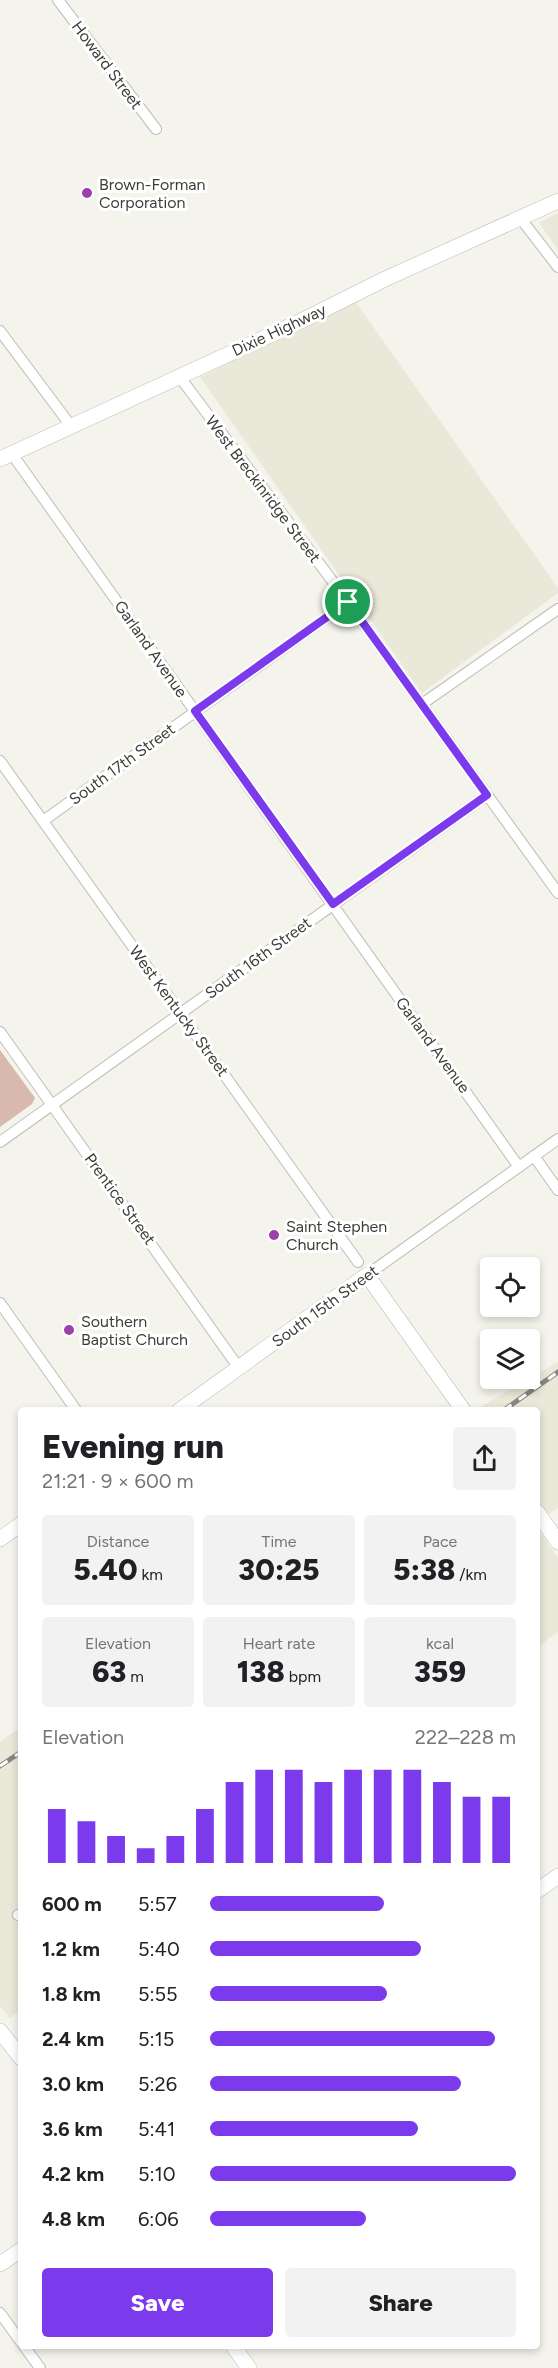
<!DOCTYPE html>
<meta charset="utf-8">
<style>
:root{--surface:#fff;--page:#f2f2f2;--text:#202124;--muted:#757577;--accent:#7c3aed}
body{margin:0;font-family:Figtree,sans-serif;background:var(--page);color:var(--text);height:100vh;display:flex;flex-direction:column;font-size:22px;white-space:nowrap}
*{box-sizing:border-box;margin:0}
p{font-size:20px;color:var(--muted)}
.icon{flex:none;width:33px;height:33px;fill:none;stroke:currentColor;stroke-width:2;stroke-linecap:round;stroke-linejoin:round}
.map{position:relative;flex:1;overflow:hidden}
.panel{position:absolute;left:18px;top:1407px;width:522px;height:942px;display:flex;flex-direction:column;background:var(--surface);border-radius:6px;box-shadow:0 3px 9px #0003}
.panel>*{flex:none}
.buttons{position:absolute;left:480px;top:1257px;display:grid;gap:12px}
.buttons a{display:grid;place-items:center;width:60px;height:60px;border-radius:6px;background:var(--surface);box-shadow:0 3px 9px #0003;font-size:30px}
.pin{position:absolute;display:grid;place-items:center;width:51px;height:51px;color:#fff;margin:-26px;border:3px solid #fff;border-radius:50%;box-shadow:0 2px 6px #0007}
.round{display:grid;place-items:center;flex:none;width:63px;height:63px;border-radius:6px;background:var(--page)}
.summary{display:flex;align-items:center;justify-content:space-between;height:102px;padding:0 24px}
h1{font-size:33px;font-weight:800;line-height:45px}
.figures{display:grid;grid-template-columns:repeat(3,1fr);gap:9px;height:102px;padding:6px 24px}
.figures div{display:grid;align-content:center;border-radius:6px;background:var(--page);text-align:center}
.figures b{font-size:30px;font-weight:800}
.figures small{font-size:16px;font-weight:400}
.figures p{font-size:16px}
.chart{height:168px;padding:12px 24px}
.chart p{display:flex;justify-content:space-between}
.chart svg{width:100%;height:108px;margin-top:6px;stroke:var(--accent);stroke-width:6}
.primary-button{display:flex;gap:12px;margin-top:auto;padding:12px 24px}
.primary-button a{flex:1;height:69px;border-radius:6px;background:var(--accent);color:#fff;font-size:24px;font-weight:800;line-height:69px;text-align:center}
.primary-button a+a{background:var(--page);color:var(--text)}
ul{padding:0 24px;list-style:none;font-size:20px}
li{display:grid;grid-template-columns:96px 72px 1fr;align-items:center;height:45px}
li i{height:15px;border-radius:8px;background:var(--accent)}
.map>svg:first-child{display:block}
.built{fill:#e9e8d9}
.green{fill:#d7baad}
.lines{fill:none;stroke-linecap:round;stroke-linejoin:round}
.street-casing{stroke:#bdbcb5;stroke-width:12}
.secondary-casing{stroke:#bdbcb5;stroke-width:16}
.street{stroke:#fff;stroke-width:10}
.secondary{stroke:#fff;stroke-width:15}
.rail-casing{stroke:#878781;stroke-width:5}
.rail{stroke:#fff;stroke-width:3;stroke-dasharray:9;stroke-linecap:butt}
.route-casing{stroke:#fff;stroke-width:12}
.route{stroke:#7c3aed;stroke-width:8}
.poi-dot{fill:#9c41ab;stroke:#fff;stroke-width:2}
.labels{text-anchor:middle;dominant-baseline:central;stroke-width:6;stroke-linejoin:round;paint-order:stroke}
.street-label{font-size:16px;fill:#3d3d3a;stroke:#fff}
.poi-label{font-size:16px;fill:#3d3d3a;stroke:#fff;text-anchor:start}
</style>
<div class="map">
<svg width="558" height="2368" viewBox="0 0 558 2368">
<rect width="100%" height="100%" fill="#f4f4ec"/>
<g class="built">
<polygon points="558,213 558,250 539,223"/>
<polygon points="355,301 558,588 558,593 422,693 200,377"/>
<polygon points="558,1362 558,1508 537,1522 537,1410 475,1410"/>
<polygon points="537,1528 558,1558 558,1632 537,1647"/>
<polygon points="21,1727 21,2010 10,2018 0,2006 0,1742"/>
</g>
<polygon class="green" points="0,1050 35,1098 32,1104 0,1127"/>
<g class="lines">
<g class="street-casing">
<g id="street">
<polyline points="58,0 156,129"/>
<polyline points="521,219 558,267"/>
<polyline points="0,331 71,426"/>
<polyline points="179,376 348,602 558,893"/>
<polyline points="12,454 519,1167"/>
<polyline points="422,704 558,609"/>
<polyline points="0,761 358,1262"/>
<polyline points="43,821 348,602"/>
<polyline points="0,1032 239,1368"/>
<polyline points="0,1142 487,795"/>
<polyline points="534,1156 558,1190"/>
<polyline points="367,1275 558,1139"/>
<polyline points="0,1303 76,1410"/>
<polyline points="18,1915 21,1914"/>
<polyline points="0,2313 21,2342"/>
<polyline points="24,2346 40,2368"/>
</g>
</g>
<g class="secondary-casing">
<g id="secondary">
<polyline points="0,459 303,320 385,279 558,201"/>
<polyline points="180,1410 367,1275 463,1410"/>
<polyline points="537,1512 558,1542"/>
<polyline points="0,1539 21,1524"/>
<polyline points="537,1891 558,1876"/>
<polyline points="0,2031 21,2058"/>
<polyline points="0,2264 21,2250"/>
<polyline points="233,2346 249,2368"/>
</g>
</g>
<use href="#street" class="street"/>
<use href="#secondary" class="secondary"/>
<g class="rail-casing">
<g id="rail">
<polyline points="504,1410 558,1372"/>
<polyline points="0,1766 21,1752"/>
</g>
</g>
<use href="#rail" class="rail"/>
</g>
<g class="lines">
<g class="route-casing">
<polygon id="route" points="348,602 487,795 333,904 195,711"/>
</g>
<use href="#route" class="route"/>
</g>
<g class="poi-dot">
<circle cx="87" cy="193" r="6"/>
<circle cx="274" cy="1235" r="6"/>
<circle cx="69" cy="1330" r="6"/>
</g>
<g class="labels">
<g class="street-label">
<text transform="translate(107 65) rotate(53)">Howard Street</text>
<text transform="translate(279 330) rotate(-25)">Dixie Highway</text>
<text transform="translate(263 489) rotate(53)">West Breckinridge Street</text>
<text transform="translate(151 649) rotate(55)">Garland Avenue</text>
<text transform="translate(122 764) rotate(-36)">South 17th Street</text>
<text transform="translate(258 958) rotate(-36)">South 16th Street</text>
<text transform="translate(179 1011) rotate(54)">West Kentucky Street</text>
<text transform="translate(433 1045) rotate(54)">Garland Avenue</text>
<text transform="translate(120 1199) rotate(54)">Prentice Street</text>
<text transform="translate(325 1306) rotate(-36)">South 15th Street</text>
</g>
<g class="poi-label">
<text x="99" y="184">Brown-Forman<tspan x="99" dy="18">Corporation</tspan></text>
<text x="286" y="1226">Saint Stephen<tspan x="286" dy="18">Church</tspan></text>
<text x="81" y="1321">Southern<tspan x="81" dy="18">Baptist Church</tspan></text>
</g>
</g>
</svg>
<div class="buttons">
<a><svg class="icon" aria-label="locate" viewBox="0 0 24 24"><circle cx="12" cy="12" r="6"/><path d="M12 2v4M12 18v4M2 12h4M18 12h4"/></svg></a>
<a><svg class="icon" aria-label="layers" viewBox="0 0 24 24"><path d="M12 4l9 5-9 5-9-5zM3 14l9 5 9-5"/></svg></a>
</div>
<div class="pin" style="left:348px;top:602px;background:#1e9e55"><svg class="icon" aria-label="arrive" viewBox="0 0 24 24"><path d="M6 21V4h12l-3 4 3 4H6"/></svg></div>
<section class="panel">
<div class="summary"><div><h1>Evening run</h1><p>21:21 · 9 × 600 m</p></div><a class="round"><svg class="icon" aria-label="share" viewBox="0 0 24 24"><path d="M12 15V3M7 8l5-5 5 5M5 13v7h14v-7"/></svg></a></div>
<div class="figures">
<div><p>Distance</p><b>5.40<small> km</small></b></div>
<div><p>Time</p><b>30:25</b></div>
<div><p>Pace</p><b>5:38<small> /km</small></b></div>
</div>
<div class="figures">
<div><p>Elevation</p><b>63<small> m</small></b></div>
<div><p>Heart rate</p><b>138<small> bpm</small></b></div>
<div><p>kcal</p><b>359</b></div>
</div>
<div class="chart"><p><span>Elevation</span>222–228 m</p>
<svg viewBox="0 0 160 44" preserveAspectRatio="none"><path d="M5 44V22M15 44V27M25 44V33M35 44V38M45 44V33M55 44V22M65 44V11M75 44V6M85 44V6M95 44V11M105 44V6M115 44V6M125 44V6M135 44V11M145 44V17M155 44V17"/></svg>
</div>
<ul>
<li><b>600 m</b>5:57<i style="width:57%"></i></li>
<li><b>1.2 km</b>5:40<i style="width:69%"></i></li>
<li><b>1.8 km</b>5:55<i style="width:58%"></i></li>
<li><b>2.4 km</b>5:15<i style="width:93%"></i></li>
<li><b>3.0 km</b>5:26<i style="width:82%"></i></li>
<li><b>3.6 km</b>5:41<i style="width:68%"></i></li>
<li><b>4.2 km</b>5:10<i style="width:100%"></i></li>
<li><b>4.8 km</b>6:06<i style="width:51%"></i></li>
</ul>
<div class="primary-button"><a>Save</a><a>Share</a></div>
</section>
</div>
